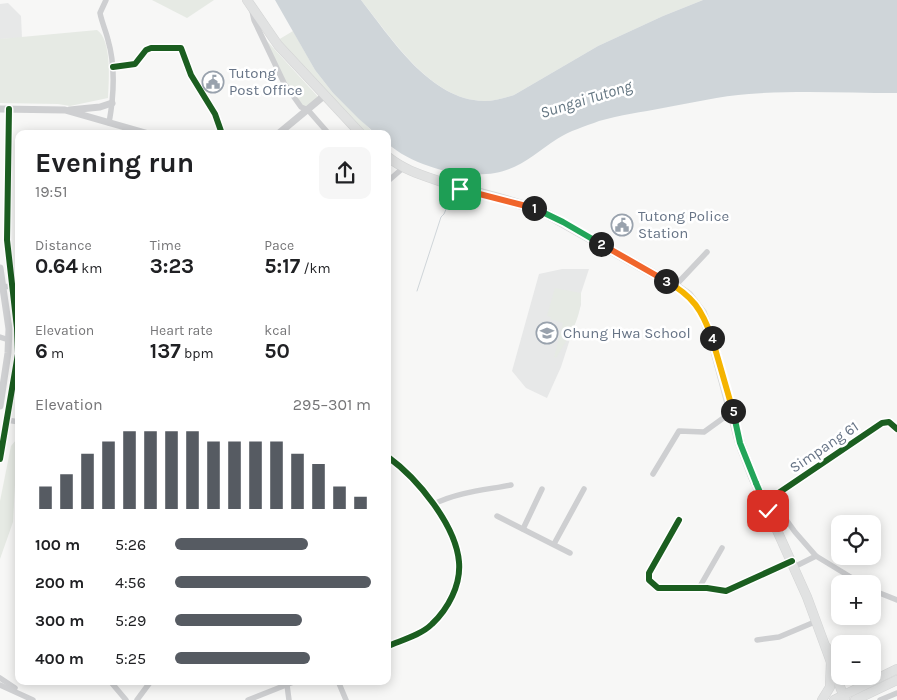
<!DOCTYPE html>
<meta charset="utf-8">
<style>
:root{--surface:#fff;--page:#f6f6f6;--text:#202124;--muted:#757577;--accent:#565b62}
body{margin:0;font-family:Karla,sans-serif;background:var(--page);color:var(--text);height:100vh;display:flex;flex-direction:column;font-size:19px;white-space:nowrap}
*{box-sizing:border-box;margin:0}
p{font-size:16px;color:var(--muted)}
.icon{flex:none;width:28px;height:28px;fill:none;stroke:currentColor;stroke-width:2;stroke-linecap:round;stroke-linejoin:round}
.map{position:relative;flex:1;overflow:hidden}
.details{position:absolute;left:15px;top:130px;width:376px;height:555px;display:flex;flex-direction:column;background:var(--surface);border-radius:10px;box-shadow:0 2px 12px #0003}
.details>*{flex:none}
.controls{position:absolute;left:831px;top:515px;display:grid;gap:10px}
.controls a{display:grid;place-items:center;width:50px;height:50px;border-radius:10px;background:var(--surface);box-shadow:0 2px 12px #0003;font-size:25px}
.pin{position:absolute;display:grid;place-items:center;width:42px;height:42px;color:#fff;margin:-21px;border-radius:10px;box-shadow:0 2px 8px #0006}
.km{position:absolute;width:25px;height:25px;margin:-12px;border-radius:50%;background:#222;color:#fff;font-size:14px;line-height:25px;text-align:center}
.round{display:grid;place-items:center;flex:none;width:52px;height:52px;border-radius:10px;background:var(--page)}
.headline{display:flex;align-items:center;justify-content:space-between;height:85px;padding:0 20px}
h1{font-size:28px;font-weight:700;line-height:38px}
.metrics{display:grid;grid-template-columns:repeat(3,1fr);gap:8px;height:85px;padding:5px 20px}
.metrics div{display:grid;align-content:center}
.metrics b{font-size:21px;font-weight:700}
.metrics small{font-size:14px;font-weight:400}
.metrics p{font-size:14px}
.chart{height:140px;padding:10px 20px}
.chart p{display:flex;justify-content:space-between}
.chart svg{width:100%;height:90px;margin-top:5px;stroke:var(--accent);stroke-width:6}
ul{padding:0 20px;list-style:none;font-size:16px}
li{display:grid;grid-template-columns:80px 60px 1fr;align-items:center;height:38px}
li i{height:12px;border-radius:6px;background:var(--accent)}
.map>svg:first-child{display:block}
.built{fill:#e7e8e8}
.green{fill:#e6eae4}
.water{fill:#cfd5d9}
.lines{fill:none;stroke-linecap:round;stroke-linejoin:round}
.stream{stroke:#cfd5d9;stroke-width:1}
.primary-casing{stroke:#d4d5d5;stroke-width:10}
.trunk-casing{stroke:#d3d4d4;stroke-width:10}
.minor{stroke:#cecfd1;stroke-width:5.5}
.tertiary{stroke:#cecfd1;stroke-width:7}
.primary{stroke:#e1e2e2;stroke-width:9}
.trunk{stroke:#e1e2e2;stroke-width:9}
.cycleway-casing{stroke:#fff;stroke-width:9}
.cycleway{stroke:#1b5e20;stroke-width:6}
.split-1-casing{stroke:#fff;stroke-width:10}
.split-2-casing{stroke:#fff;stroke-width:10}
.split-3-casing{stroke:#fff;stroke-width:10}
.split-4-casing{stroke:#fff;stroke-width:10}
.split-5-casing{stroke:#fff;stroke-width:10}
.split-6-casing{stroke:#fff;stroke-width:10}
.split-7-casing{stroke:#fff;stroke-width:10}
.split-1{stroke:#f0652b;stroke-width:6}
.split-2{stroke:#22a559;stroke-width:6}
.split-3{stroke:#f0652b;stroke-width:6}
.split-4{stroke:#f5b400;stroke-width:6}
.split-5{stroke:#f5b400;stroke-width:6}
.split-6{stroke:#22a559;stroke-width:6}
.split-7{stroke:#22a559;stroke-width:6}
.labels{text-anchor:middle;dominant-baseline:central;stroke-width:5;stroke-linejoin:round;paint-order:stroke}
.poi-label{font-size:15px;fill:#677486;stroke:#fff;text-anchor:start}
.street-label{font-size:15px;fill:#677486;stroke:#fff}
.water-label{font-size:16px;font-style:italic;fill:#637581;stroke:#fff}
</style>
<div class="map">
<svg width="897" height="700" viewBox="0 0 897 700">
<rect width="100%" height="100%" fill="#f7f7f6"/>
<g class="built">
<polygon points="8,3 21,16 22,38 0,39 0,4"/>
<polygon points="562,269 589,269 581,293 581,305 561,367 547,398 526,388 512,371 539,274"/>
</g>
<g class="green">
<polygon points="152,0 214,0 187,18"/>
<path d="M361,0h342l-40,16 -65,30 -84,49c-10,3 -19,6 -30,6 -54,-1 -92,-63 -123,-101z"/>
<path d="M97,30c15,10 12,51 11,68l-38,8 -12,-2 -58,-1v-64z"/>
<polygon points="293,31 315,70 333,93 375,134 364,134 278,40"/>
<polygon points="265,39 320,99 306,110 286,84"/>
<path d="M555,288l26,5c1,25 -12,44 -25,65l-2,-1 9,-34 -13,-4 1,-2 -4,-1z"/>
<polygon points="16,440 19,445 19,486 15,485 13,522 0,559 0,501 11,446"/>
</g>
<path class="water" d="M275,0h86c30,38 69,100 123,101 11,0 20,-3 30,-6l84,-49 65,-30 40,-16h194v93c-49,0 -99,-3 -148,1 -29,2 -58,9 -86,14 -21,4 -43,7 -64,13 -13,5 -30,10 -42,18 -20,13 -37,30 -62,34 -35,6 -81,-7 -107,-29v-10h-12l-17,-15 -26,-26 -18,-23z"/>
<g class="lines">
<g class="stream">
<polyline points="458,181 461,173"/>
<polyline points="417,291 441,217 444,214 453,193"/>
</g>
<g class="primary-casing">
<g id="primary">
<polyline points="247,0 278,45 361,134"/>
<path d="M388,157c15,12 30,17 48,23 37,13 76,19 111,34l128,72 13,9 14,18 11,29 27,101 13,34 54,120 38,103"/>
</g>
</g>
<g class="trunk-casing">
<g id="trunk">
<polyline points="827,648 840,665"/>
<polyline points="859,676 871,676"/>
<polyline points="822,700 830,687 831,661"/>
<polyline points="834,700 897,669"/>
<polyline points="855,700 897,680"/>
</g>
</g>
<g class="minor">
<path d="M106,0l-6,13c2,10 6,18 8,27 8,27 6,55 1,83"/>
<polyline points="252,11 254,20 284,83 301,107 308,110 329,134"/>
<polyline points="113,67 135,64 146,50 151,48 181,48 191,75 215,114 222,134"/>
<polyline points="388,181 403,168"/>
<polyline points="675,286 707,252"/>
<polyline points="3,287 19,285"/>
<polyline points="0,337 9,340"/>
<polyline points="7,420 19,422"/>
<path d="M388,457c29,21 68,68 71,105 2,23 -11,47 -27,62 -11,11 -30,16 -44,22"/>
<polyline points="653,474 679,431 704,432 733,411"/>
<polyline points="764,500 777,494 882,423 889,422 897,429"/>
<path d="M434,504c24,-12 51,-14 77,-19"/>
<polyline points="777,507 795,532 816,556"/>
<polyline points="497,516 570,553"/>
<polyline points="679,520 649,573 649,580 658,588 707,588 726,591 792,561"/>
<polyline points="523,529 542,489"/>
<polyline points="554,544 584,489"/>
<polyline points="794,567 816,556 862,584"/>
<polyline points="699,588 722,548"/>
<polyline points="872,590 897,600"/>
<polyline points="757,640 779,637 817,621"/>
<polyline points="0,678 15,688"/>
<polyline points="110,681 126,700"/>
<polyline points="338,681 346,700"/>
<polyline points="0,685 33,700"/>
<polyline points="287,685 289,700"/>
<polyline points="137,700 151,681"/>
<polyline points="248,700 296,681"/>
<polyline points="880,700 897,693"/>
</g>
<g class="tertiary">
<polyline points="0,109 65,110 149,134"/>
<polyline points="70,110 100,107 112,103"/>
<polyline points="278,134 325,95"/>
<polyline points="0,268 9,329 8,353 0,406"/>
<polyline points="0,459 18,354 17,328 7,240 9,109"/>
</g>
<use href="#primary" class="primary"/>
<use href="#trunk" class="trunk"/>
<g class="cycleway-casing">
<g id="cycleway">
<polyline points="113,67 135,64 146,50 151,48 181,48 191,75 215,114 222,134"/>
<path d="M388,457c29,21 68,68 71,105 2,23 -11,47 -27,62 -11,11 -30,16 -44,22"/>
<polyline points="0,459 18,354 17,328 7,240 9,109"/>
<polyline points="764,500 777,494 882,423 889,422 897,429"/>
<polyline points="679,520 649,573 649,580 658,588 707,588 726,591 792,561"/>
</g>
</g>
<use href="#cycleway" class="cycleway"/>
</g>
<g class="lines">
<g class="split-1-casing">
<polyline id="split-1" points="460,189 534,208"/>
</g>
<g class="split-2-casing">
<polyline id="split-2" points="534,208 563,222 601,244"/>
</g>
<g class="split-3-casing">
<polyline id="split-3" points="601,244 666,281"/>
</g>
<g class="split-4-casing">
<path id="split-4" d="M666,281c27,15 36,29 46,57"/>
</g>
<g class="split-5-casing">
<polyline id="split-5" points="712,338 733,411"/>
</g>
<g class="split-6-casing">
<polyline id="split-6" points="733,411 740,443 756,483"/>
</g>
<g class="split-7-casing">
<polyline id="split-7" points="756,483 768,511"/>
</g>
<use href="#split-1" class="split-1"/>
<use href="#split-2" class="split-2"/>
<use href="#split-3" class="split-3"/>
<use href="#split-4" class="split-4"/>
<use href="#split-5" class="split-5"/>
<use href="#split-6" class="split-6"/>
<use href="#split-7" class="split-7"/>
</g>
<defs>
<g id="civic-ring" transform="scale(1.125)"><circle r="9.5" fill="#fff" stroke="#99a2ad" stroke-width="1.5"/><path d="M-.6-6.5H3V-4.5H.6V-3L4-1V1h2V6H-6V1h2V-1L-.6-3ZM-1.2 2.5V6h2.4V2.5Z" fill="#99a2ad"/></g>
<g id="school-ring" transform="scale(1.125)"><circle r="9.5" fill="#fff" stroke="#99a2ad" stroke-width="1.5"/><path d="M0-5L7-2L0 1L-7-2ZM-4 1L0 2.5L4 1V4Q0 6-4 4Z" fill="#99a2ad"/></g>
</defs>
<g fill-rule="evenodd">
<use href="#civic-ring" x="213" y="82"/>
<use href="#civic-ring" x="622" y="225"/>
<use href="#school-ring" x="547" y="333"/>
</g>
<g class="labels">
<g class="poi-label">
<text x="229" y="73">Tutong<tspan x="229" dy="17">Post Office</tspan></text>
<text x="638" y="216">Tutong Police<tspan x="638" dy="17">Station</tspan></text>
<text x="563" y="333">Chung Hwa School</text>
</g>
<g class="street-label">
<text transform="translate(824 447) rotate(-34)">Simpang 61</text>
</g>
<g class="water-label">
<text transform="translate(586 99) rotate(-17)">Sungai Tutong</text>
</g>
</g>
</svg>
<div class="controls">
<a><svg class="icon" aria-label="locate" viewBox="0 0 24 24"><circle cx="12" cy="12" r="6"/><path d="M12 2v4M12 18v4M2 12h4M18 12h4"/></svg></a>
<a>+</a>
<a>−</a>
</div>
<div class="pin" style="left:460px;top:189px;background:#1e9e55"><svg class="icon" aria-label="arrive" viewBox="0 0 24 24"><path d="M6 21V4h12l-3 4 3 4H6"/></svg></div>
<div class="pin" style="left:768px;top:511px;background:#d93025"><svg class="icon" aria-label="check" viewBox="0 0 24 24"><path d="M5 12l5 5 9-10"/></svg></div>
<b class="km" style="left:534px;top:208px">1</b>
<b class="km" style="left:601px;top:244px">2</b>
<b class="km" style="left:666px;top:281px">3</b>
<b class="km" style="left:712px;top:338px">4</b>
<b class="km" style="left:733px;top:411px">5</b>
<section class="details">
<div class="headline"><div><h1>Evening run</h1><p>19:51</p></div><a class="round"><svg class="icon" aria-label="share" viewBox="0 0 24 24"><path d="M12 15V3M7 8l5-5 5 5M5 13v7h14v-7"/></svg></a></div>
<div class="metrics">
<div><p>Distance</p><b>0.64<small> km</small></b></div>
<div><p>Time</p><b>3:23</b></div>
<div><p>Pace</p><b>5:17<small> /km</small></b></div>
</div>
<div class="metrics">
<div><p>Elevation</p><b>6<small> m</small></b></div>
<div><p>Heart rate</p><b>137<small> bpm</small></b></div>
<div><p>kcal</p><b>50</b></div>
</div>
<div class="chart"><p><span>Elevation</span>295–301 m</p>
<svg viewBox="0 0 160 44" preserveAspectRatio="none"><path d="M5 44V33M15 44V27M25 44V17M35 44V11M45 44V6M55 44V6M65 44V6M75 44V6M85 44V11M95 44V11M105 44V11M115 44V11M125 44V17M135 44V22M145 44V33M155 44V38"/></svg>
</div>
<ul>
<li><b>100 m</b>5:26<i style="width:68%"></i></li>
<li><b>200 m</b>4:56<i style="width:100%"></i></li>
<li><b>300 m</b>5:29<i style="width:65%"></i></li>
<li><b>400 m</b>5:25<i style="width:69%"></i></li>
</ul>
</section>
</div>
